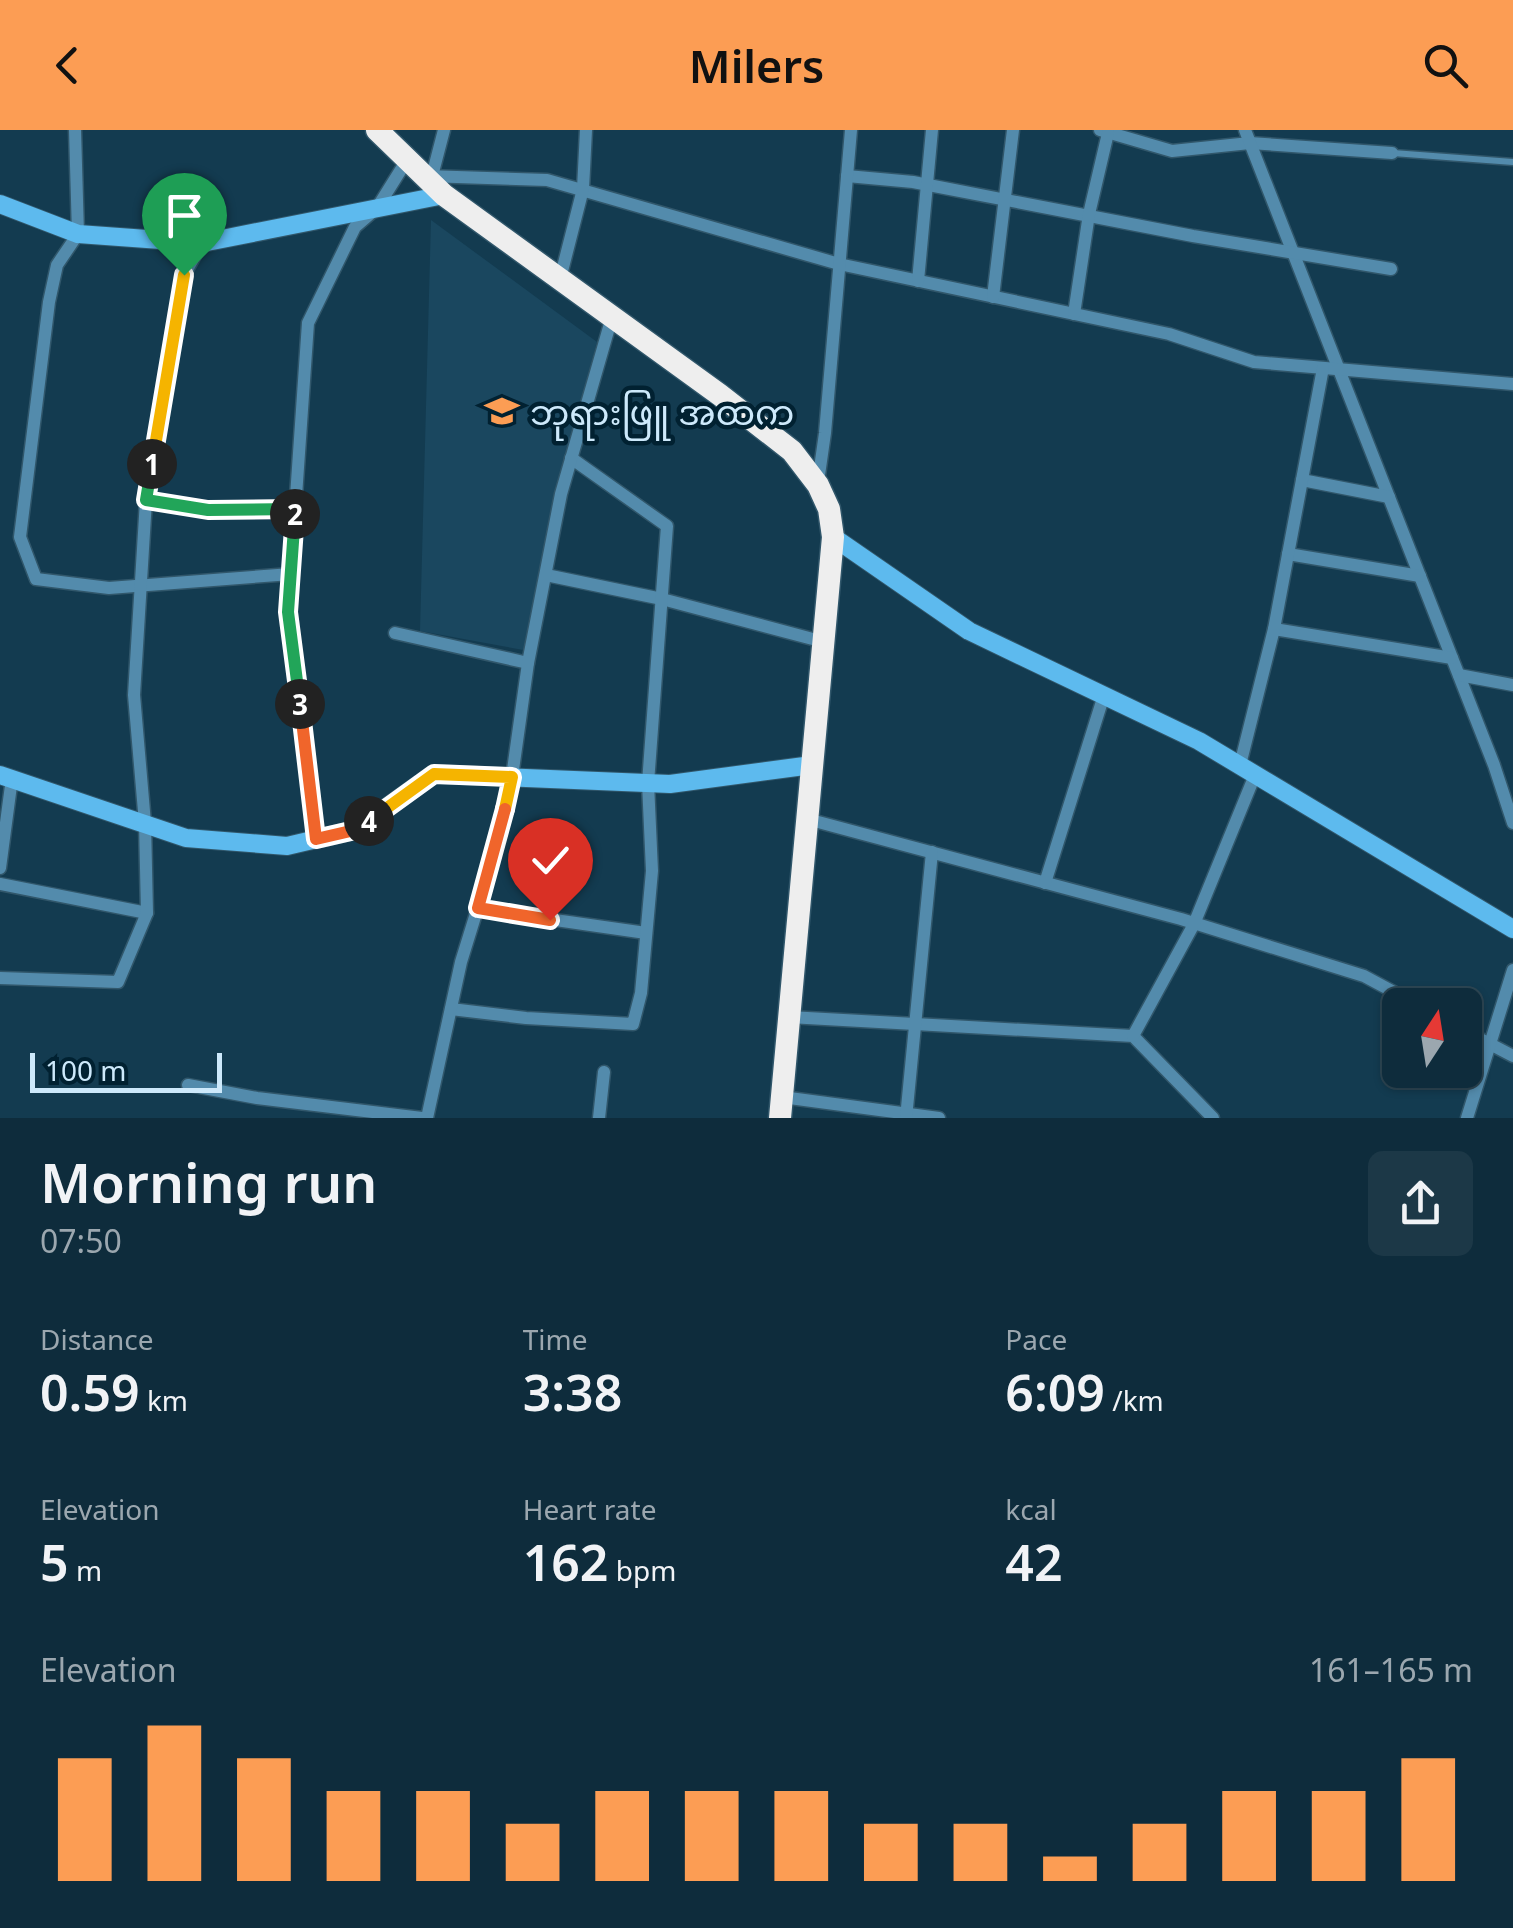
<!DOCTYPE html>
<meta charset="utf-8">
<style>
:root{--surface:#0e2c3c;--page:#1c3847;--text:#f1f3f6;--muted:#9ba7af;--line:#2e4856;--accent:#fc9d54}
body{margin:0;font-family:"Noto Sans","Noto Sans Myanmar",sans-serif;background:var(--page);color:var(--text);height:100vh;display:flex;flex-direction:column;font-size:38px;white-space:nowrap}
*{box-sizing:border-box;margin:0}
p{font-size:32px;color:var(--muted)}
.icon{flex:none;width:55px;height:55px;fill:none;stroke:currentColor;stroke-width:2;stroke-linecap:round;stroke-linejoin:round}
.map{position:relative;height:988px;overflow:hidden}
.panel{display:flex;flex-direction:column;background:var(--surface);flex:1}
.panel>*{flex:none}
.needle{width:65px;rotate:12deg}
.tools{position:absolute;left:1382px;top:858px;display:grid;gap:20px}
.tools a{display:grid;place-items:center;width:100px;height:100px;border-radius:15px;background:var(--surface);box-shadow:0 2px 8px #0004,0 0 0 2px var(--line);font-size:50px}
.scale{position:absolute;left:30px;bottom:25px;width:192px;box-sizing:border-box;padding-left:10px;border:5px solid #cde9fb;border-top:0;font-size:28px;line-height:35px;white-space:nowrap;color:#cde9fb;-webkit-text-stroke:8px #012131;paint-order:stroke}
.pin{position:absolute;display:grid;place-items:center;width:85px;height:85px;color:#fff;margin:-102px -42px;border-radius:50% 50% 50% 0;rotate:-45deg;box-shadow:0 0 10px #0007}
.pin .icon{rotate:45deg}
.km{position:absolute;width:50px;height:50px;margin:-25px;border-radius:50%;background:#222;color:#fff;font-size:28px;line-height:50px;text-align:center}
.round{display:grid;place-items:center;flex:none;width:105px;height:105px;border-radius:15px;background:var(--page)}
.summary{display:flex;align-items:center;justify-content:space-between;height:170px;padding:0 40px}
h1{font-size:55px;font-weight:600;line-height:75px}
.stats{display:grid;grid-template-columns:repeat(3,1fr);gap:15px;height:170px;padding:10px 40px}
.stats div{display:grid;align-content:center}
.stats b{font-size:50px;font-weight:600}
.stats small{font-size:28px;font-weight:400}
.stats p{font-size:28px}
.chart{height:280px;padding:20px 40px}
.chart p{display:flex;justify-content:space-between}
.chart svg{width:100%;height:180px;margin-top:10px;stroke:var(--accent);stroke-width:6}
header{display:flex;justify-content:space-between;align-items:center;height:130px;padding:0 40px;background:var(--accent);color:#111;font-size:45px;font-weight:600}
.map>svg:first-child{display:block}
.built{fill:#1a475f}
.lines{fill:none;stroke-linecap:round;stroke-linejoin:round}
.lane-casing{stroke:#31576b;stroke-width:9}
.street-casing{stroke:#31576b;stroke-width:15}
.secondary-casing{stroke:#31576b;stroke-width:20}
.highway-casing{stroke:#31576b;stroke-width:25}
.lane{stroke:#538bac;stroke-width:6}
.street{stroke:#538bac;stroke-width:12}
.secondary{stroke:#5dbaee;stroke-width:18}
.highway{stroke:#eee;stroke-width:22}
.split-1-casing{stroke:#fff;stroke-width:20}
.split-2-casing{stroke:#fff;stroke-width:20}
.split-3-casing{stroke:#fff;stroke-width:20}
.split-4-casing{stroke:#fff;stroke-width:20}
.split-5-casing{stroke:#fff;stroke-width:20}
.split-6-casing{stroke:#fff;stroke-width:20}
.split-1{stroke:#f5b400;stroke-width:12}
.split-2{stroke:#22a559;stroke-width:12}
.split-3{stroke:#22a559;stroke-width:12}
.split-4{stroke:#f0652b;stroke-width:12}
.split-5{stroke:#f5b400;stroke-width:12}
.split-6{stroke:#f0652b;stroke-width:12}
.labels{text-anchor:middle;dominant-baseline:central;stroke-width:9;stroke-linejoin:round;paint-order:stroke}
.poi-label{font-size:35px;fill:#cde9fb;stroke:#012131;text-anchor:start}
</style>
<header><svg class="icon" aria-label="back" viewBox="0 0 24 24"><path d="M15 5l-7 7 7 7"/></svg>Milers<svg class="icon" aria-label="search" viewBox="0 0 24 24"><circle cx="10" cy="10" r="6"/><path d="M15 15l6 6"/></svg></header>
<div class="map">
<svg width="1513" height="988" viewBox="0 0 1513 988">
<rect width="100%" height="100%" fill="#133b50"/>
<polygon class="built" points="431,90 597,212 557,361 529,521 420,501"/>
<g class="lines">
<g class="lane-casing">
<polyline id="lane" points="1393,23 1513,32"/>
</g>
<g class="street-casing">
<g id="street">
<polyline points="75,0 78,104 57,135 49,172 20,407 36,449 109,458 291,444"/>
<polyline points="1100,0 1172,21 1250,13 1392,23"/>
<polyline points="1245,0 1494,635 1513,693"/>
<polyline points="426,46 547,50 839,134 1169,204 1254,232 1513,254"/>
<polyline points="432,46 444,0"/>
<polyline points="847,46 913,52 1193,106 1391,139"/>
<polyline points="560,149 583,59 586,0"/>
<polyline points="918,151 932,0"/>
<polyline points="993,167 1013,0"/>
<polyline points="1074,184 1089,84 1108,3"/>
<polyline points="1302,350 1389,367"/>
<polyline points="818,352 825,303 851,0"/>
<polyline points="146,370 209,380 295,379"/>
<polyline points="1288,424 1420,446"/>
<polyline points="546,445 662,469 824,512"/>
<polyline points="1274,499 1452,528"/>
<polyline points="395,503 528,533"/>
<polyline points="1459,545 1513,555"/>
<polyline points="1240,635 1274,499 1323,238"/>
<polyline points="807,689 1181,789 1364,846 1418,875"/>
<polyline points="316,709 288,482 308,193 355,97 377,78 407,30"/>
<polyline points="0,738 12,648"/>
<polyline points="1045,753 1104,565"/>
<polyline points="0,754 147,783"/>
<polyline points="478,779 646,803"/>
<polyline points="0,848 118,852 147,783 145,693 134,565 146,370 184,145 202,113"/>
<polyline points="451,879 526,888 633,894 641,863 652,741 648,653 667,396 571,328"/>
<polyline points="789,887 1133,906 1213,988"/>
<polyline points="1465,901 1513,926"/>
<polyline points="1133,906 1194,794 1255,645"/>
<polyline points="188,955 257,968 422,988"/>
<polyline points="782,967 939,988"/>
<polyline points="427,988 461,832 495,722 512,647 528,533 561,364 612,187"/>
<polyline points="599,988 604,942"/>
<polyline points="906,988 932,722"/>
<polyline points="1467,988 1513,840"/>
</g>
</g>
<g class="secondary-casing">
<g id="secondary">
<polyline points="0,74 78,104 202,113 444,65"/>
<polyline points="833,407 969,501 1199,611 1513,799"/>
<polyline points="0,645 186,708 287,716 355,700 434,644 670,654 812,635"/>
</g>
</g>
<g class="highway-casing">
<polyline id="highway" points="377,0 444,65 720,265 792,321 818,355 829,379 833,407 780,988"/>
</g>
<use href="#lane" class="lane"/>
<use href="#street" class="street"/>
<use href="#secondary" class="secondary"/>
<use href="#highway" class="highway"/>
</g>
<g class="lines">
<g class="split-1-casing">
<polyline id="split-1" points="152,334 184,145"/>
</g>
<g class="split-2-casing">
<polyline id="split-2" points="152,334 146,370 208,380 295,379 295,384"/>
</g>
<g class="split-3-casing">
<polyline id="split-3" points="295,384 288,482 300,574"/>
</g>
<g class="split-4-casing">
<polyline id="split-4" points="300,574 316,709 355,700 369,691"/>
</g>
<g class="split-5-casing">
<polyline id="split-5" points="369,691 434,644 512,647 505,679"/>
</g>
<g class="split-6-casing">
<polyline id="split-6" points="505,679 478,778 550,790"/>
</g>
<use href="#split-1" class="split-1"/>
<use href="#split-2" class="split-2"/>
<use href="#split-3" class="split-3"/>
<use href="#split-4" class="split-4"/>
<use href="#split-5" class="split-5"/>
<use href="#split-6" class="split-6"/>
</g>
<defs>
<g id="school-bare" transform="scale(2.7)"><path d="M0-5L7-2L0 1L-7-2ZM-4 1L0 2.5L4 1V4Q0 6-4 4Z" fill="#fc9d54" stroke="#012131" stroke-width="2.5" paint-order="stroke"/></g>
</defs>
<g fill-rule="evenodd">
<use href="#school-bare" x="502" y="281"/>
</g>
<g class="labels">
<g class="poi-label">
<text x="530" y="281">ဘုရားဖြူ အထက</text>
</g>
</g>
</svg>
<div class="tools">
<a><svg class="needle" viewBox="-14 -14 28 28"><path d="M0-13l5 13h-10z" fill="#e53935"/><path d="M0 13l5-13h-10z" fill="#9ba7af"/></svg></a>
</div>
<div class="scale">100 m</div>
<div class="pin" style="left:184px;top:145px;background:#1e9e55"><svg class="icon" aria-label="arrive" viewBox="0 0 24 24"><path d="M6 21V4h12l-3 4 3 4H6"/></svg></div>
<div class="pin" style="left:550px;top:790px;background:#d93025"><svg class="icon" aria-label="check" viewBox="0 0 24 24"><path d="M5 12l5 5 9-10"/></svg></div>
<b class="km" style="left:152px;top:334px">1</b>
<b class="km" style="left:295px;top:384px">2</b>
<b class="km" style="left:300px;top:574px">3</b>
<b class="km" style="left:369px;top:691px">4</b>
</div>
<section class="panel">
<div class="summary"><div><h1>Morning run</h1><p>07:50</p></div><a class="round"><svg class="icon" aria-label="share" viewBox="0 0 24 24"><path d="M12 15V3M7 8l5-5 5 5M5 13v7h14v-7"/></svg></a></div>
<div class="stats">
<div><p>Distance</p><b>0.59<small> km</small></b></div>
<div><p>Time</p><b>3:38</b></div>
<div><p>Pace</p><b>6:09<small> /km</small></b></div>
</div>
<div class="stats">
<div><p>Elevation</p><b>5<small> m</small></b></div>
<div><p>Heart rate</p><b>162<small> bpm</small></b></div>
<div><p>kcal</p><b>42</b></div>
</div>
<div class="chart"><p><span>Elevation</span>161–165 m</p>
<svg viewBox="0 0 160 44" preserveAspectRatio="none"><path d="M5 44V14M15 44V6M25 44V14M35 44V22M45 44V22M55 44V30M65 44V22M75 44V22M85 44V22M95 44V30M105 44V30M115 44V38M125 44V30M135 44V22M145 44V22M155 44V14"/></svg>
</div>
</section>
